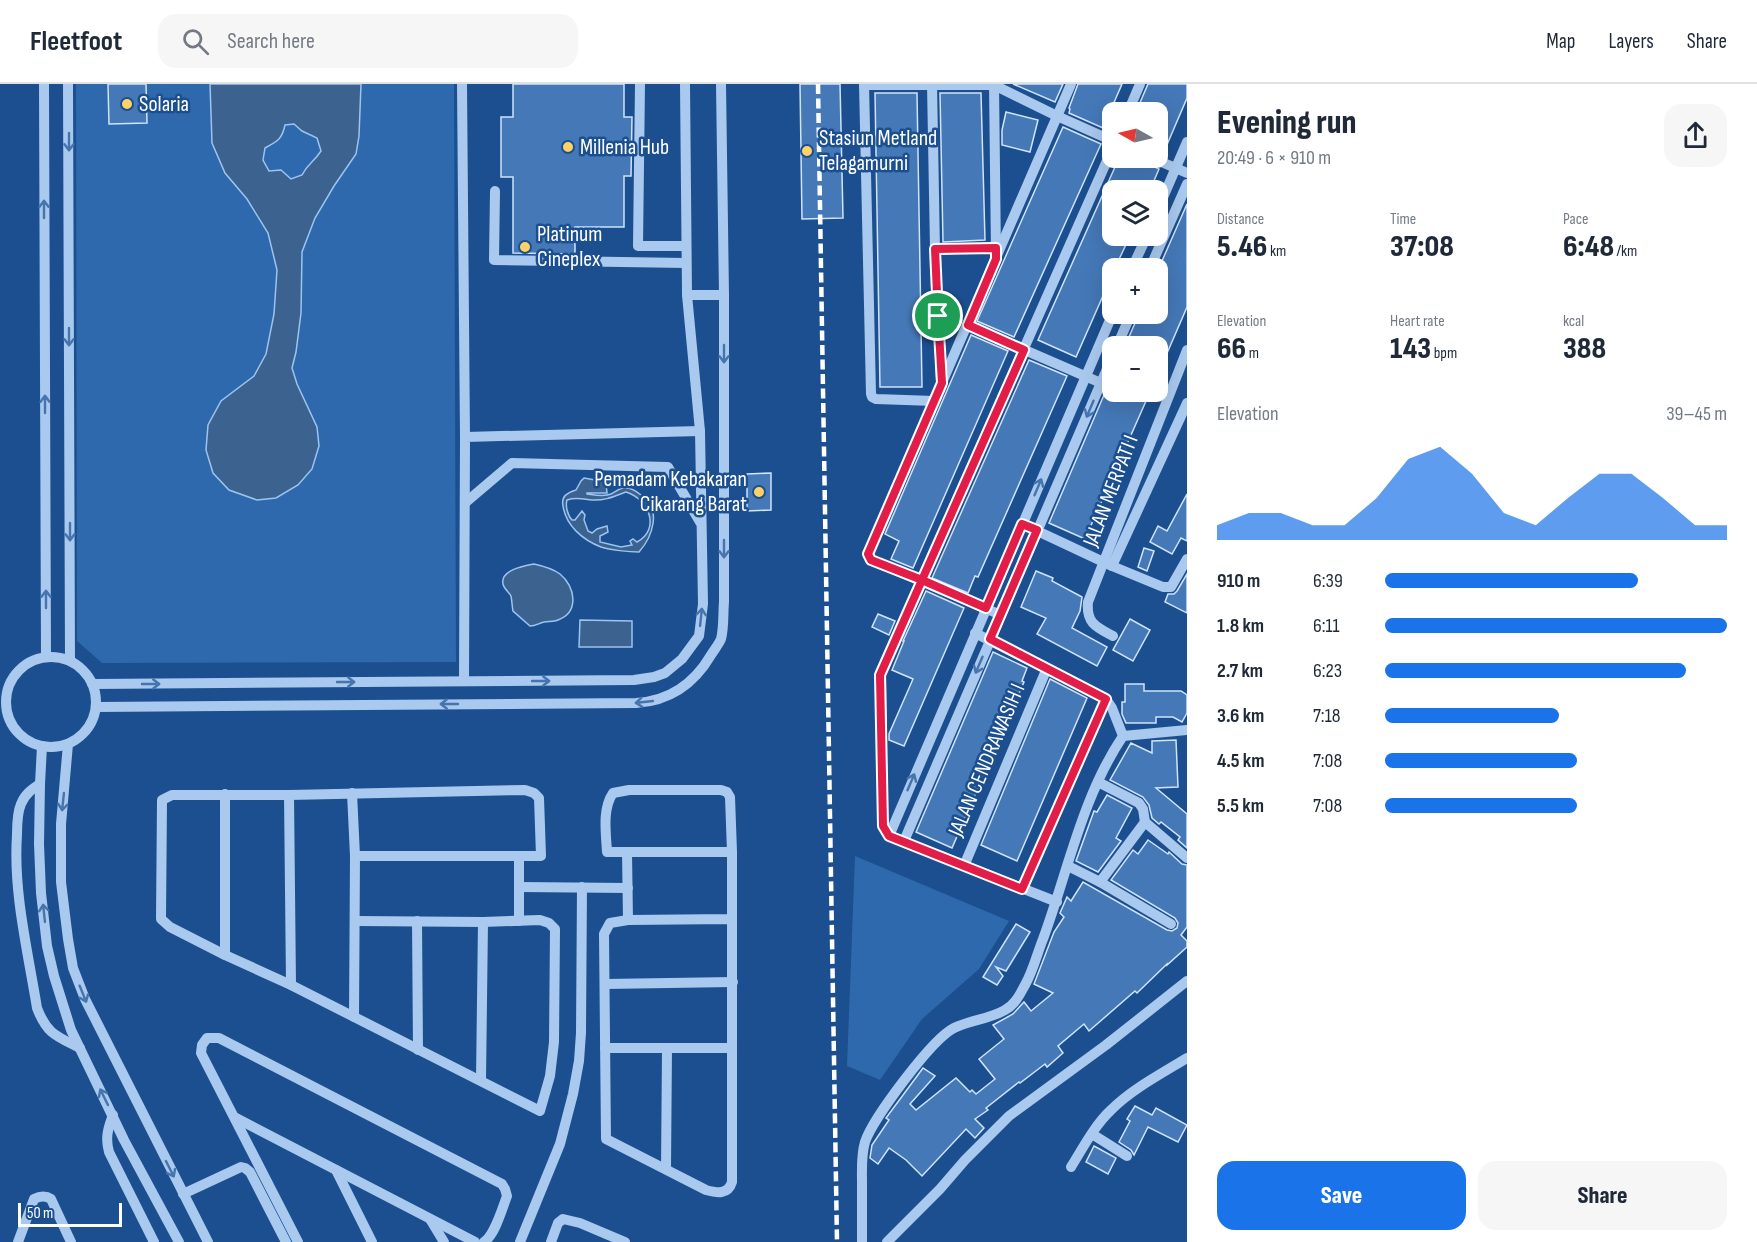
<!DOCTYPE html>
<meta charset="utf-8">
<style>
:root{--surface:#fff;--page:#f6f6f7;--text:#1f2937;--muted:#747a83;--line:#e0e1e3;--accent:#1a73e8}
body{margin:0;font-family:"Sofia Sans Condensed",sans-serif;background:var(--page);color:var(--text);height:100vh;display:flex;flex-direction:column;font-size:22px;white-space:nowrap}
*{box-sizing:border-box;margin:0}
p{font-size:20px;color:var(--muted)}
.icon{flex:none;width:33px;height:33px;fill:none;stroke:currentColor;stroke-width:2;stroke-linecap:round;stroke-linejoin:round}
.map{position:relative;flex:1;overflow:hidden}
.sheet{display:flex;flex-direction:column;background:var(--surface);width:570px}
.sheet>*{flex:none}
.needle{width:39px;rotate:278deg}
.fabs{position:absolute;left:1102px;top:18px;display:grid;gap:12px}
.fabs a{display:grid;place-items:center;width:66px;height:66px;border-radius:12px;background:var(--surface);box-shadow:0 6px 24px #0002;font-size:30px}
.scale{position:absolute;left:18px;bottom:15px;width:104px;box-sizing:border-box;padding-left:6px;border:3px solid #fff;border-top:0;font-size:16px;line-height:21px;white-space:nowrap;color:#fff;-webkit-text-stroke:4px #1b4f8f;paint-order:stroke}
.pin{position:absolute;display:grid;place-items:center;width:51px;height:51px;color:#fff;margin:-26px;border:3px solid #fff;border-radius:50%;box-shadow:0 2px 6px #0007}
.round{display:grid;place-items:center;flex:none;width:63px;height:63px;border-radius:18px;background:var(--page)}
.overview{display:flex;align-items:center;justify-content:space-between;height:102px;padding:0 30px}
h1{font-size:33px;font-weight:800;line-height:45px}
.metrics{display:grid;grid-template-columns:repeat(3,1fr);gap:9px;height:102px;padding:6px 30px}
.metrics div{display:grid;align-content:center}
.metrics b{font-size:30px;font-weight:800}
.metrics small{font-size:16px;font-weight:400}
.metrics p{font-size:16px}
.chart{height:168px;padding:12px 30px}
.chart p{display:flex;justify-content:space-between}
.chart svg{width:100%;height:108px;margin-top:6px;fill:var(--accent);opacity:.7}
.primary-button{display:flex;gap:12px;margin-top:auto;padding:12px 30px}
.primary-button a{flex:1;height:69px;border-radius:18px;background:var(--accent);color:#fff;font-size:24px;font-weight:800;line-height:69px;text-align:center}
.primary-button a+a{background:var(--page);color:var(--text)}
ul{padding:0 30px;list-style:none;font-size:20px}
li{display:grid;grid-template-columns:96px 72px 1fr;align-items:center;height:45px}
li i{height:15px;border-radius:8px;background:var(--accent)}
header{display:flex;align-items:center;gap:36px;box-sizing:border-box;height:84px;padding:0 30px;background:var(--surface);border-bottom:2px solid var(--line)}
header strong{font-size:28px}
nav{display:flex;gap:33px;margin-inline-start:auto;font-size:21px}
.search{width:420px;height:54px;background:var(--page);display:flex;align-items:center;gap:15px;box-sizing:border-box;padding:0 21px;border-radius:18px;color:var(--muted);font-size:22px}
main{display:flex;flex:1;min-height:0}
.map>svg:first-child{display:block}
.green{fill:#2e69ad}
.water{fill:#3c6290;stroke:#9cc4f0;stroke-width:1.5;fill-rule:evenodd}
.building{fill:#4478b7;stroke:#cfe3fa;stroke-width:1.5}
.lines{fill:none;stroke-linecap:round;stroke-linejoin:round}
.minor{stroke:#a9c9ee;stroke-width:10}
.rail{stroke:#fff;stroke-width:4.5;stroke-dasharray:10 4.5;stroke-linecap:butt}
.oneway{stroke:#4674ac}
.route-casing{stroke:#fff;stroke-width:12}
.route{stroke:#e11d48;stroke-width:8}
.poi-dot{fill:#ffd166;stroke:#1b4f8f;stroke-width:2}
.labels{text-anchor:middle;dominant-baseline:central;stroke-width:5;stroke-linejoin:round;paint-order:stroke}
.poi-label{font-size:22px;fill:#fff;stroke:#1b4f8f;text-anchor:start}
.street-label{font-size:22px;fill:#fff;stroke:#1b4f8f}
</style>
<header>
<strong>Fleetfoot</strong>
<div class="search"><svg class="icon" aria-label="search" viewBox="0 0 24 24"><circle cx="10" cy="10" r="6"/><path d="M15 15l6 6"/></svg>Search here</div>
<nav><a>Map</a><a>Layers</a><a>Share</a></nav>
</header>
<main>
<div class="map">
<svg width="1187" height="1158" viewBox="0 0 1187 1158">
<rect width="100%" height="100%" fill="#1b4f8f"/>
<g class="green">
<polygon points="76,0 454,0 456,578 102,579 77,557"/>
<polygon points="855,772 1009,837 979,885 922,935 880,996 847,982"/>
</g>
<g class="water">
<path d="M210,0h151l-2,52 -3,18 -22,32 -19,32 -13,34 -1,61 -5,39 -4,16 5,16 20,43 2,19 -7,23 -14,16 -22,13 -19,2 -28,-10 -16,-17 -7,-23 2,-25 13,-24 33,-25 12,-22 8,-40 3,-44 -9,-37 -21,-34 -22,-26 -13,-30zM294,40l8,7 15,7 4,13c-7,11 -13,12 -19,24l-11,4 -10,-9 -12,1 -6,-11 2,-12c13,-7 17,-9 20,-23z"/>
<path d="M584,394l22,4 1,11h-20v1c8,1 17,3 24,0 4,-2 7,-5 12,-6 6,-1 13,3 18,7 21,14 12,41 -2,57 -10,0 -29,-2 -38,-5 -18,-7 -35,-21 -38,-41 -2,-10 4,-13 13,-16l5,-9zM626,408c23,7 35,37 11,50l-4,-3 -3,2 2,4 -11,2 -21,-5v-6l8,-4 -1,-6 -10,3 -5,4 -4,-2 -4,-11 1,-5 -3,-4 -7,9h-3c-4,-4 -7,-14 -5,-20 9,-3 15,-1 25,0 13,1 23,-4 34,-8z"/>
<path d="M534,480c9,2 18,4 26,10 15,12 20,38 -2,46 -4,2 -10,1 -14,2 -5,1 -8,4 -14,4l-17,-15c-1,-5 -1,-10 -2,-15 -2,-4 -7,-7 -8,-12 -3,-14 21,-18 31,-20z"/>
<polygon points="580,536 632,537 632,563 579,563"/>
</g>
<g class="building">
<polygon points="108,0 146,0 147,39 109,40"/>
<polygon points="513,0 624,0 624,33 632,33 631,92 624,92 624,143 575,143 575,170 513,169 513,93 501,93 501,33 513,33"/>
<polygon points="800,0 840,0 843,134 802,135"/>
<polygon points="1013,0 1063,0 1055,18"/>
<polygon points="1078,0 1122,0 1103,44 1069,29 1070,25 1069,24"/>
<polygon points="1148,0 1187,0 1187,14 1163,70 1158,68 1158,28 1136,28"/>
<polygon points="875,9 917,9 922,303 880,303"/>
<polygon points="940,9 981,9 985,156 943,158"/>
<polygon points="1006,28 1038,36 1030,68 1002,61 1002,46"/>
<polygon points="1063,43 1101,60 1014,253 977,237"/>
<polygon points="1119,74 1138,74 1159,85 1150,106 1113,106 1113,152 1130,152 1115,184 1113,184 1113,189 1076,273 1038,256"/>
<polygon points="1187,120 1187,223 1158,290 1158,262 1125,262 1139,230 1158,230 1158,186"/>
<polygon points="971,251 1008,267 913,484 891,475 899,457 885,450"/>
<polygon points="1029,276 1067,292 978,493 975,492 968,509 932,494"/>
<polygon points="1113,290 1113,308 1150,308 1085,455 1049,439"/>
<polygon points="771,389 771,426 747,427 747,390"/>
<polygon points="1187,410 1187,457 1181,454 1172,470 1150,458 1158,442 1167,447"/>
<polygon points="1144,464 1154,467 1147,487 1138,483"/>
<polygon points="1036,487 1053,494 1052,497 1082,513 1080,527 1072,544 1107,563 1097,582 1037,550 1046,534 1021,523"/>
<polygon points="1187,490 1187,529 1165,518 1168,510 1174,510 1177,507"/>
<polygon points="926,507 964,524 904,662 889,656 889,650 913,595 892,586 904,557 903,557"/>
<polygon points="878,530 895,537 889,551 872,543"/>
<polygon points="1130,535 1150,546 1133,577 1113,566"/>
<polygon points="993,568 1027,584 1022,597 1024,598 952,764 916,748"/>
<polygon points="1050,595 1087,614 1017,777 981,761"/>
<polygon points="1125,600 1144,600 1144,607 1181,607 1187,611 1187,629 1182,638 1173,633 1156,633 1156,639 1126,639 1122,630 1122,618 1125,618"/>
<polygon points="1176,656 1178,703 1156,704 1187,730 1187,764 1178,756 1180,753 1161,738 1159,740 1152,734 1149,721 1143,713 1110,696 1131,659 1152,669 1152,657"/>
<polygon points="1107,711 1132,724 1116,754 1121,757 1098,788 1076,777 1094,727 1097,728"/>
<polygon points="1148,756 1168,770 1169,768 1182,780 1187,781 1187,843 1181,851 1187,857 1187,863 1167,881 1167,880 1137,909 1135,907 1089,947 1084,940 1058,962 1063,969 1047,983 1045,980 1020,999 1019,998 986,1024 988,1026 975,1035 984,1044 975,1054 966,1045 922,1092 906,1076 889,1064 878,1080 870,1074 872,1061 889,1036 886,1034 923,984 935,992 910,1020 916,1026 956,994 970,1008 972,1006 976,1010 995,995 979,975 1004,955 993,941 1013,930 1024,918 1031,927 1053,909 1034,900 1054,848 1064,833 1060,829 1067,813 1071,817 1083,798 1167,846 1172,847 1177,844 1178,839 1175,834 1111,796 1133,766 1138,770"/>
<polygon points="1016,840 1030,848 1006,887 996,883 1003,892 997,901 983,893"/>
<polygon points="1135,1022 1152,1031 1156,1024 1187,1041 1178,1058 1148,1043 1134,1071 1131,1066 1119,1058 1130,1037 1127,1035"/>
<polygon points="1094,1062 1116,1074 1108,1090 1086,1078"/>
</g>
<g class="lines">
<g class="minor">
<polyline points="44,0 46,573"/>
<polyline points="68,0 70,577"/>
<polyline points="462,0 465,353"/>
<polyline points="640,0 638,162 686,162"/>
<polyline points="864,0 871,310 872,313 876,315 934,317"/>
<polyline points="932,0 935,166 941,297"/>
<polyline points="994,0 996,171"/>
<polyline points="864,1 994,1 1057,32 1113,57"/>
<polyline points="1128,28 1140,0"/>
<polyline points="1152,74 1187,89"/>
<polyline points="495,107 494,176 686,179"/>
<polyline points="1158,125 1187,58"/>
<polyline points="935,166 996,163"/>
<polyline points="1132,184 1147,152"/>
<polyline points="1150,184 1187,100"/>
<polyline points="687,211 724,211"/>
<polyline points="967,241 1101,299"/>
<polyline points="1117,262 1131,230"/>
<polyline points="465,419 512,379 668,383 700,438"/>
<polyline points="1031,444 1112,482 1163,503 1171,503 1187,475"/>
<polyline points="1112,482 1187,319"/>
<polyline points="1001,531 871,476 868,470 1071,0"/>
<path d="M1113,552c-17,-9 -27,-13 -25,-34l99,-252"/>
<circle cx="51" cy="618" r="45"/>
<polyline points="464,597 465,353 700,347"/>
<polyline points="92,600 634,596 654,593 665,589 682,575 699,552 703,520 700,347 687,211 685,0"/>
<path d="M96,623l540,-4c33,-2 58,-19 75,-48 3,-5 8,-11 10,-16 3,-11 2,-26 3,-37v-307l-3,-211"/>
<polyline points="1123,652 1187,646"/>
<polyline points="68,660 61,740 61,798 68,855 73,884 85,915 208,1158"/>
<polyline points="42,662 40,700 39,760 41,809 47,862 54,892 71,946 124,1056 179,1158"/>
<polyline points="1098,698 1139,719 1143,725 1145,738 1187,774"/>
<path d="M40,700c-8,5 -15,10 -19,20 -4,9 -4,21 -4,31 -4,57 11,117 20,173 10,26 19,28 43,40"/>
<polyline points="352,709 355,772 354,933"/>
<polyline points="225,710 225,871"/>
<polyline points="289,711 291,901"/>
<polyline points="889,752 1113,229"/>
<polyline points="904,757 1113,271"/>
<polyline points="627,768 628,836"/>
<polyline points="355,772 541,772 539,714 534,709 525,706 289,711 172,711 162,716 161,835 170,843 225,871 291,901 540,1027 550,992 554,958 555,845 549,839 540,836 483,838 356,837"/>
<polyline points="964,782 1047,584"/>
<polyline points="1068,782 1100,798 1145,738"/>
<polyline points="1100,798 1171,840"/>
<polyline points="519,803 628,804"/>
<polyline points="1022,805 1106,615"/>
<polyline points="1057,818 889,752 883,742 881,588 1113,63"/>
<path d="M731,835l-103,1 -18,3 -6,11 2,205 100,51c11,3 22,5 26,-8v-330l-2,-55 -3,-5 -6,-2h-92l-16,3c-11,16 -7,40 -6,59h125"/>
<polyline points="417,837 418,966"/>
<polyline points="519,837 519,772"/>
<polyline points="605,900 733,898"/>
<polyline points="605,964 732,964"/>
<polyline points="481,996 483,838"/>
<path d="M113,1031c-5,13 -8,23 -4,37l45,90"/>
<polyline points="236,1034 475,1158"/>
<polyline points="1092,1050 1127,1072"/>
<path d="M1071,1083c12,-19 23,-41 40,-57 21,-21 50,-36 76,-52"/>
<polyline points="666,1085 667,964"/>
<polyline points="336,1086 372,1158"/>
<polyline points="183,1110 241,1083 245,1084 250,1088 286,1158"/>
<polyline points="430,1135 444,1158"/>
<path d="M18,1158l16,-43c6,-3 11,-4 17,0l20,43"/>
<path d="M298,1158l-97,-189 1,-8 5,-7h12l283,146 3,5 2,7c-5,13 -12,39 -23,46"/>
<polyline points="520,1158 560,1060 573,1010 579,977 581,949 582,803"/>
<polyline points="551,1158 558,1139 563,1135 580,1139 625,1158"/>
<path d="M862,1158c0,-20 0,-40 0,-59 0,-14 -1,-28 3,-41 8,-24 67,-103 89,-114 16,-8 36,-9 51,-18 10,-5 15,-16 20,-25 8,-14 12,-31 18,-46 25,-68 39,-142 80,-203l-11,-28 -6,-9 -131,-66"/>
<polyline points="887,1158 940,1105 965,1076 1009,1032 1106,961 1187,897"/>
</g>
<polyline class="rail" points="818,0 837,1158"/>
</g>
<defs><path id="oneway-shaft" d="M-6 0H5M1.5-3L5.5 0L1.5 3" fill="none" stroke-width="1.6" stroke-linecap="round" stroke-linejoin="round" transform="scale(1.5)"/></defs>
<g class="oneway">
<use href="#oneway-shaft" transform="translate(69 58) rotate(90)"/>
<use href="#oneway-shaft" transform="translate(44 125) rotate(-90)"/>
<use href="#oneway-shaft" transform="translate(69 253) rotate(90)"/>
<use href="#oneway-shaft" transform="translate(724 270) rotate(90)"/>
<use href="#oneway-shaft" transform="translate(45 320) rotate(-90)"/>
<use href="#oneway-shaft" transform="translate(1090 325) rotate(113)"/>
<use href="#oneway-shaft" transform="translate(1038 403) rotate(-67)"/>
<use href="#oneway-shaft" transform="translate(70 448) rotate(90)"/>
<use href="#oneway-shaft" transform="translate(724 465) rotate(90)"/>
<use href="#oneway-shaft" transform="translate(46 515) rotate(-90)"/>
<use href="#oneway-shaft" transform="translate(701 533) rotate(-84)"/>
<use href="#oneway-shaft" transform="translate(979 581) rotate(113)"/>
<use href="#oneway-shaft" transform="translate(541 597)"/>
<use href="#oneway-shaft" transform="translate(346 598)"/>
<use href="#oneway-shaft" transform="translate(151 600)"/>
<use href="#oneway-shaft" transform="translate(644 618) rotate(174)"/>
<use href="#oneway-shaft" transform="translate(449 620) rotate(180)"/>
<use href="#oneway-shaft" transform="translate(911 698) rotate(-67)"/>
<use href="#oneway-shaft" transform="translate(63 718) rotate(96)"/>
<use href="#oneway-shaft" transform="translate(44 829) rotate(-96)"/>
<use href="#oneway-shaft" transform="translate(83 910) rotate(68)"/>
<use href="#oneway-shaft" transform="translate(104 1013) rotate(-116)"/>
<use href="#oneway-shaft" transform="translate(170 1085) rotate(63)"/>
</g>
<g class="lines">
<g class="route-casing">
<polyline id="route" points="938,232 942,299 868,470 871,476 922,496 880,591 883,742 889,752 1022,805 1106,615 990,555 1037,446 1022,440 986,524 922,496 1024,266 968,241 996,175 996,164 935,165 938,232"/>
</g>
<use href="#route" class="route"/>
</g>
<g class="poi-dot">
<circle cx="127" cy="20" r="6"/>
<circle cx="568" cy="63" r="6"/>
<circle cx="807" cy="67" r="6"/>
<circle cx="525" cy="163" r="6"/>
<circle cx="759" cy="408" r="6"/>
</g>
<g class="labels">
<g class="poi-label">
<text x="139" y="20">Solaria</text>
<text x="819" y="54">Stasiun Metland<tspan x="819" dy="25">Telagamurni</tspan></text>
<text x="580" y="63">Millenia Hub</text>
<text x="537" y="150">Platinum<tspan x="537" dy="25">Cineplex</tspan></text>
<text x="747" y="395" text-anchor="end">Pemadam Kebakaran<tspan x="747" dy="25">Cikarang Barat</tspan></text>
</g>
<g class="street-label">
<text transform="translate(1111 407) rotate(-69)">JALAN MERPATI I</text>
<text transform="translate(987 676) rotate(-67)">JALAN CENDRAWASIH I</text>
</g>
</g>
</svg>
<div class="fabs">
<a><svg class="needle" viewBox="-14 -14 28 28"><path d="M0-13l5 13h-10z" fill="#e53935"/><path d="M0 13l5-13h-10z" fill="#747a83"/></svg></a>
<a><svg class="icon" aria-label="layers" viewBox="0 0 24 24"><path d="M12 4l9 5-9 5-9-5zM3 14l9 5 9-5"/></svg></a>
<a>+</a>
<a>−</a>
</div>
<div class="scale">50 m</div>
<div class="pin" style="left:938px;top:232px;background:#1e9e55"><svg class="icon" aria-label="arrive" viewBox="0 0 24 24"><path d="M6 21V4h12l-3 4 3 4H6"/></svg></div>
</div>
<section class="sheet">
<div class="overview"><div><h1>Evening run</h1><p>20:49 · 6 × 910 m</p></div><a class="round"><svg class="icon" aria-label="share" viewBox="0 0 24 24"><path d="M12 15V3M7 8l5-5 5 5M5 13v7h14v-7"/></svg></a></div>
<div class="metrics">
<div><p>Distance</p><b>5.46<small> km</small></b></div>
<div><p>Time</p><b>37:08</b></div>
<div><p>Pace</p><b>6:48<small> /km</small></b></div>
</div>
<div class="metrics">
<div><p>Elevation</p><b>66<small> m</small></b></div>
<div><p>Heart rate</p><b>143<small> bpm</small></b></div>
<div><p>kcal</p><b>388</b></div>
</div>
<div class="chart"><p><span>Elevation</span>39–45 m</p>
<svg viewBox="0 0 160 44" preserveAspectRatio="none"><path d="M0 44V38L10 33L20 33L30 38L40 38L50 27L60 11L70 6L80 17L90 33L100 38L110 27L120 17L130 17L140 27L150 38L160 38V44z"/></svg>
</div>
<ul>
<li><b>910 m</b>6:39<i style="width:74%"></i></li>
<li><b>1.8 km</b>6:11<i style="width:100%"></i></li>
<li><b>2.7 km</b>6:23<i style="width:88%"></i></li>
<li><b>3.6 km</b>7:18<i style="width:51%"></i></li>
<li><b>4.5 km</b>7:08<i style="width:56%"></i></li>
<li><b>5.5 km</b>7:08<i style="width:56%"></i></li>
</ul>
<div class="primary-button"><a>Save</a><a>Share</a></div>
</section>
</main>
